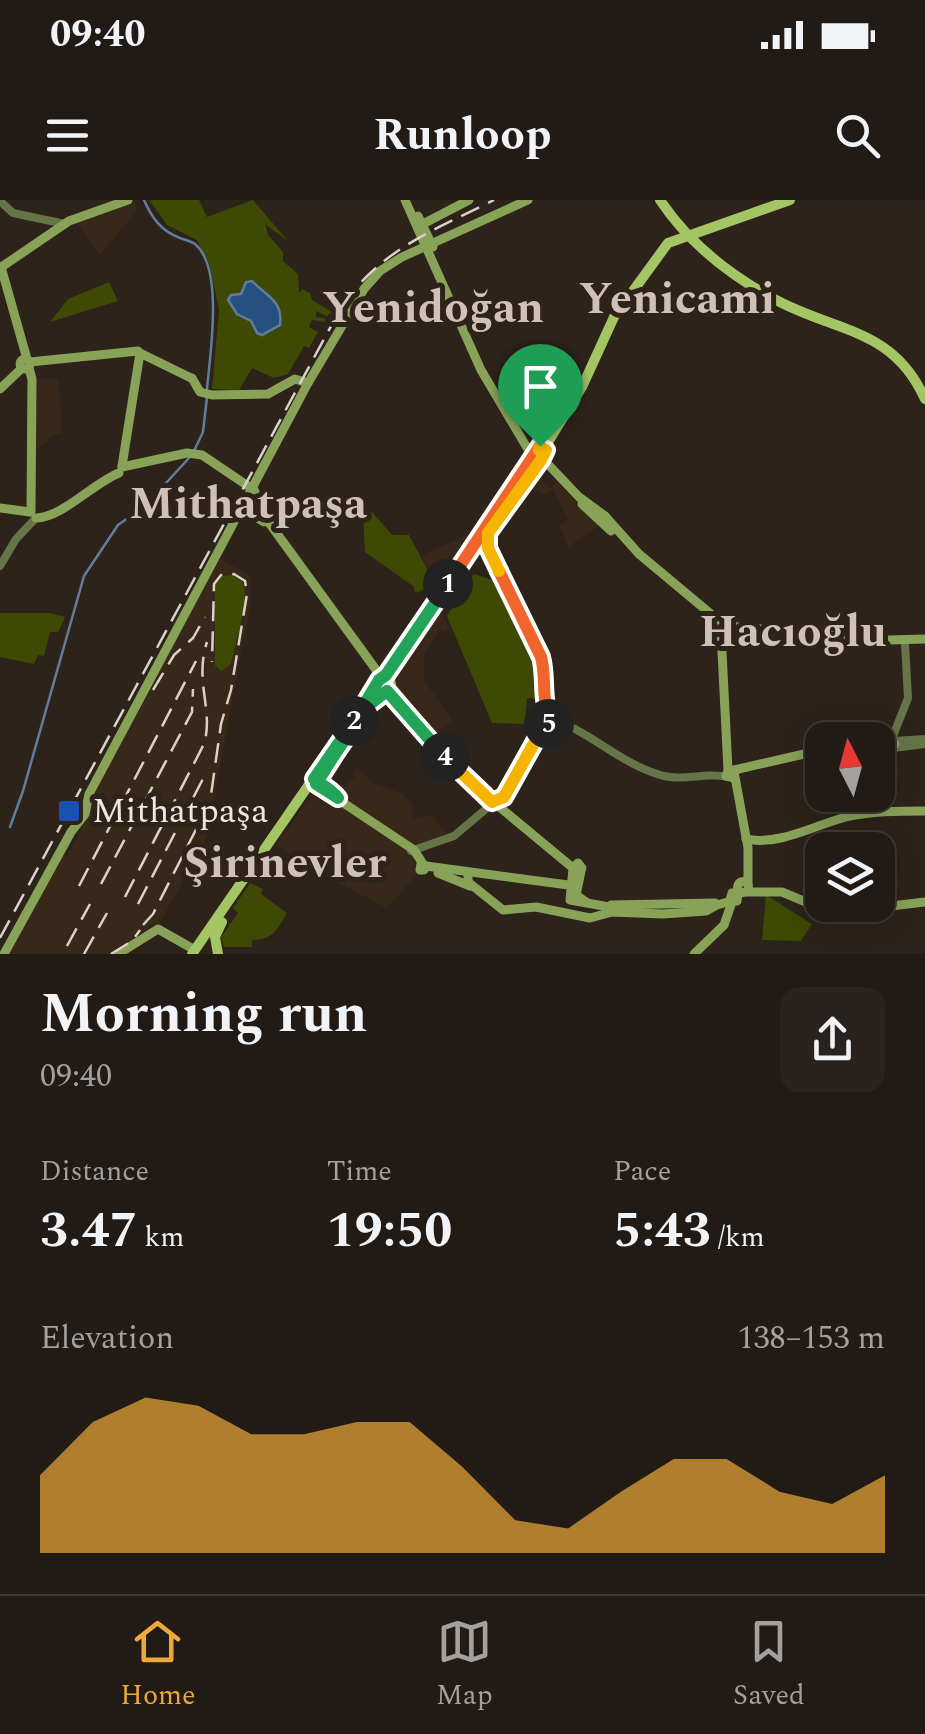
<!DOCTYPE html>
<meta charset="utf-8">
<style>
:root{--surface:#221a14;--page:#2a231d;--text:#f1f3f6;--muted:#a2a1a0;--line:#3f3834;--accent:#eba939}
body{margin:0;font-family:Spectral,serif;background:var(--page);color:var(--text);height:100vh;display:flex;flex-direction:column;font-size:38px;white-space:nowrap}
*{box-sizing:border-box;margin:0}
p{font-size:32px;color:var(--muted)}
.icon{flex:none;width:55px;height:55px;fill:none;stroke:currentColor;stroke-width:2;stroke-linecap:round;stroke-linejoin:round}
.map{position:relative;height:754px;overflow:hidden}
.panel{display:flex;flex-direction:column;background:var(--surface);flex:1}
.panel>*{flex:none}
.needle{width:65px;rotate:354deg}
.fabs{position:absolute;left:805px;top:522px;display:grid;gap:20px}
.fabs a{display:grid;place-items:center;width:90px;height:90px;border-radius:20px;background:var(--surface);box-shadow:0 5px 25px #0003,0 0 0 2px var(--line);font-size:50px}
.pin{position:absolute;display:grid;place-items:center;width:85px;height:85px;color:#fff;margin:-102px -42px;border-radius:50% 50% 50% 0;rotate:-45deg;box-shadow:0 0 10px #0007}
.pin .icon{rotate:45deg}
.km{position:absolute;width:50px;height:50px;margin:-25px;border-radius:50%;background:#222;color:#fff;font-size:28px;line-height:50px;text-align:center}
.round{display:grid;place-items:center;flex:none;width:105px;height:105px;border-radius:20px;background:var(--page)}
.summary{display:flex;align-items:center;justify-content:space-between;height:170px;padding:0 40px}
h1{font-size:55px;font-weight:700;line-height:75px}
.figures{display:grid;grid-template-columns:repeat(3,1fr);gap:15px;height:170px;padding:10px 40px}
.figures div{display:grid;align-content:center}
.figures b{font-size:50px;font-weight:700}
.figures small{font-size:28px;font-weight:400}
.figures p{font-size:28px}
.chart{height:280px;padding:20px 40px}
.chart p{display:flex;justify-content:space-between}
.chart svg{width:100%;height:180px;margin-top:10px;fill:var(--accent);opacity:.7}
.status{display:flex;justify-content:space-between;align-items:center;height:70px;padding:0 50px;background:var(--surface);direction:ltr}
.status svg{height:28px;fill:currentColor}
header{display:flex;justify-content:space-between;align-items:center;height:130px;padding:0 40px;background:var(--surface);font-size:45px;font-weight:700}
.tabs{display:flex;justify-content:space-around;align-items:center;height:140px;border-top:2px solid var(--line);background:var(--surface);font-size:28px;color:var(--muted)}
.tabs a{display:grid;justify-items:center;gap:5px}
.tabs .current{color:var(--accent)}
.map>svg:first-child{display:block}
.built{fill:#372819}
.green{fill:#3e4903}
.water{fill:#255080;stroke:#617d9d;stroke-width:2.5}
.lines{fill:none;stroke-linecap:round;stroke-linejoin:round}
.stream{stroke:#617d9d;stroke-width:2.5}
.tertiary{stroke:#657548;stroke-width:8}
.secondary{stroke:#88a258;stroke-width:9}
.primary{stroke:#a4c564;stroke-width:10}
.rail{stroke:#d9d2cb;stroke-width:2.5;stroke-dasharray:20 10;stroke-linecap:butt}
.split-1-casing{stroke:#fff;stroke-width:20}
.split-2-casing{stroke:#fff;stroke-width:20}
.split-3-casing{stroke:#fff;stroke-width:20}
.split-4-casing{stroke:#fff;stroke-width:20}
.split-5-casing{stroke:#fff;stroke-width:20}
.split-6-casing{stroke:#fff;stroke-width:20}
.split-7-casing{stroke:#fff;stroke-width:20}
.split-1{stroke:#f0652b;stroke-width:12}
.split-2{stroke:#22a559;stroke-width:12}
.split-3{stroke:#22a559;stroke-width:12}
.split-4{stroke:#22a559;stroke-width:12}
.split-5{stroke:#f5b400;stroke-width:12}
.split-6{stroke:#f0652b;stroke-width:12}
.split-7{stroke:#f5b400;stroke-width:12}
.transit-dot{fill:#1a4fb4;stroke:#2d231a;stroke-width:4}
.labels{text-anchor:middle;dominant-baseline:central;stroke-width:10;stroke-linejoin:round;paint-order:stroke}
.poi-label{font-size:35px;fill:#eee7e1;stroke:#2d231a;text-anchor:start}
.district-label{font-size:45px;font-weight:bold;fill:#cfc1b5;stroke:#2d231a}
</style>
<div class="status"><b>09:40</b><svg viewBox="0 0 49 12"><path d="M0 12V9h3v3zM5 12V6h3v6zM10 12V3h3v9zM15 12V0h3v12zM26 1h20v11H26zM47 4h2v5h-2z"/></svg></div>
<header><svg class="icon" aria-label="menu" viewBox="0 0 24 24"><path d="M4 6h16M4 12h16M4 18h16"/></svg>Runloop<svg class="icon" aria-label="search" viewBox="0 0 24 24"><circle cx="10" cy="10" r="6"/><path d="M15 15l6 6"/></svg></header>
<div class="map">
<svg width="925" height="754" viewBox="0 0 925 754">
<rect width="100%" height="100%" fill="#2d231a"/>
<g class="built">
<polygon points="133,0 138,9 100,55 77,23"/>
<polygon points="34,179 59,179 62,234 56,234 34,251"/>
<polygon points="532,274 552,288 557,282 599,326 568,347 559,325 568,320 553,289 543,295 525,283"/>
<polygon points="468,334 470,347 440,388 435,384 421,356"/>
<polygon points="218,358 250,375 250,407 206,639 158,726 153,724 114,754 7,754 60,653 67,656 84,625 82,623 89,601"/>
<polygon points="439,407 449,428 445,432 440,430 424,453 424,480 452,520 432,536 402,499 391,480 396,468"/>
<polygon points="358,568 375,584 402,593 412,604 413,618 431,615 449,636 412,646 338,594 355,577 352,574"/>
<polygon points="316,589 412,655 417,669 416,675 387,708 303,665 277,645"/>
</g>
<g class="green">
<polygon points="149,0 199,0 207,17 253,0 288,41 265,24 268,35 283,52 283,61 298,74 299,93 302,89 310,93 312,100 332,112 327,116 316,111 316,117 324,118 326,122 312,120 309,127 318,132 309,148 304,146 288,174 274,178 252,168 239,190 212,189 219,110 209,63 197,40 167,25"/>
<polygon points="109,82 118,101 50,122 68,99"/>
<polygon points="371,311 392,335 409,335 435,384 416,393 413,386 365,352 363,316"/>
<polygon points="474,374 498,382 510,399 540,465 542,499 527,498 525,524 492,523 447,416"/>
<path d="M232,375c5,3 10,5 12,12 4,15 -8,54 -11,70l-3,8 -9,6 -6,-6v-80l7,-9z"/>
<polygon points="0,413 50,413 65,417 58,432 50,432 44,456 38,455 34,464 0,457"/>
<path d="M250,683l13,6 -2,5 26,19c-10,17 -14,27 -35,27v7h-28l-3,-10 17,-24 -5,-5z"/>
<polygon points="766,695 812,724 801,741 762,740"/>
</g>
<path class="water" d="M252,81c15,16 31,19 28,44l-18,10 -5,-2 -6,-12 -14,-7 -9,-14 3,-5 10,-1 5,-12z"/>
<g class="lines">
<g class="stream">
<path d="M144,0c8,18 17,31 36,38 6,2 10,3 15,6 29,24 15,111 12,145"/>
<polyline points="194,251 203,232 207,197"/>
<polyline points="10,627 23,591 84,376 118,325 145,306 189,258"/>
</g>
<g class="tertiary">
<polyline points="0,1 13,13 65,24"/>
<polyline points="488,333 489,352 541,457 545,470 545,518"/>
<polyline points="0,366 16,339 35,319"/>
<path d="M552,518c40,15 70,47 112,58 21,5 43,-4 63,1"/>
<polyline points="891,541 908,498 905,444"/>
<polyline points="893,541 925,539"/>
<polyline points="893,548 925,544"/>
<polyline points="498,602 533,548 545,520"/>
<polyline points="411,651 454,636 493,603"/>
</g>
<g class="secondary">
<polyline points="405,0 481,170 532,256"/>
<polyline points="418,16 433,47"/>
<polyline points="419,26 469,0"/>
<polyline points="1,67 27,159"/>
<polyline points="0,68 69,21 128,0"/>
<circle cx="25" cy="164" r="5"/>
<polyline points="30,162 138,151"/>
<polyline points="29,168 32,179 31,312"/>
<polyline points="192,178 200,192 212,195 268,194 295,179 308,183"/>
<polyline points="0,189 22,168"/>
<circle cx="537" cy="256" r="5"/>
<polyline points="542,258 579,297 605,316 639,354 724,425"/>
<polyline points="122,266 140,153 191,178"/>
<polyline points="122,267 187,253 202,255 254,290 270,324 382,478"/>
<polyline points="582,304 611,331"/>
<polyline points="0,308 30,312"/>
<path d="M36,318c27,-1 56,-34 83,-45"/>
<polyline points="236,319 249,313 264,322"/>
<polyline points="727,426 889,440 925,439"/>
<polyline points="721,432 728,570"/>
<polyline points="391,486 459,569 495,600"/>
<polygon points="891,541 895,544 892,549 888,546"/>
<polygon points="729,569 735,572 733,578 726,576"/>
<polyline points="734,570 822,550"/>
<polyline points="735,577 748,648 748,685"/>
<polyline points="312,582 414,650 423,664"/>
<polyline points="497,605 573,668"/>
<path d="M746,639c33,7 69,-14 100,-22 25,-6 53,-6 79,-6"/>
<polygon points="578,663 582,668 577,672 573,668"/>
<polygon points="421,664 426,666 424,670 420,670"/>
<polyline points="426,666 576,686"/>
<polyline points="573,669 570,700 615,708"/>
<polyline points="581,671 576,695 586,702"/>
<polyline points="438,673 470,686"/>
<polyline points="468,676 468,682 503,710 536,707 590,718 612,712 663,714 706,711 715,706"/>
<circle cx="743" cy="687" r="5.5"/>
<polyline points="746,692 782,692 832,713 925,702"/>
<polygon points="732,693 738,694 737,701 730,700"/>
<polyline points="611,705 715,703"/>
<polyline points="710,707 731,701"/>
<polyline points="4,754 71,632 85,614 89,594 308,183 364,89 380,71 402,57 528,0"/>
<polyline points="118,754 158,729 195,750"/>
<polyline points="694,754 724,725 732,702"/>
</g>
<g class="primary">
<path d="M660,0c28,42 71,76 116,100 62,33 117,28 149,99"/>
<polyline points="545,247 582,187 614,117 668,43 790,0"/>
<polyline points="384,478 529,266"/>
<circle cx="384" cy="485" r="7"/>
<polyline points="192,754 377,486"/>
<polyline points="218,754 215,737 222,722"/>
</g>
<g class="rail">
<polyline points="153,490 174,455 193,438 205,417"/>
<polyline points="101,684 192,512 193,489"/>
<polyline points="79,686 196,461"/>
<path d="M125,697l79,-153c10,-33 -10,-63 3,-102"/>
<polyline points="138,704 205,575"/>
<polyline points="143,725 153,714 210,602 221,524 231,490 247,394 245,381 234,374 221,375 214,384 212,462"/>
<path d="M0,738l343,-634c42,-57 90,-73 151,-104"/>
<polyline points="67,746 90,704"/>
<polyline points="84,754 107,713"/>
<polyline points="111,754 132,741 140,730"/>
</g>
</g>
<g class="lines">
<g class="split-1-casing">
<polyline id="split-1" points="448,384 540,246"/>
</g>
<g class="split-2-casing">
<polyline id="split-2" points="354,521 379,480 386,475 448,384"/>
</g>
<g class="split-3-casing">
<path id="split-3" d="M337,551c-7,11 -14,22 -21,33l22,14c-6,-8 -16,-13 -24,-19l40,-58"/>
</g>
<g class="split-4-casing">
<polyline id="split-4" points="337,551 370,504 387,491 445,557"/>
</g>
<g class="split-5-casing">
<polyline id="split-5" points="445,557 492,602 504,597 542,529 549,524"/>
</g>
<g class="split-6-casing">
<path id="split-6" d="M499,371l42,86c6,21 -1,45 11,63l-3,4"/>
</g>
<g class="split-7-casing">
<polyline id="split-7" points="499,371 488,348 488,333 541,260 546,250 539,250 540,246"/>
</g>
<use href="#split-1" class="split-1"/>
<use href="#split-2" class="split-2"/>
<use href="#split-3" class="split-3"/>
<use href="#split-4" class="split-4"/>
<use href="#split-5" class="split-5"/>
<use href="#split-6" class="split-6"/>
<use href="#split-7" class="split-7"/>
</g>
<rect class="transit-dot" x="57" y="599" width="24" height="24" rx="5"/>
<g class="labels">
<g class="poi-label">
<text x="92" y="611">Mithatpaşa</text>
</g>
<g class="district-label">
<text x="677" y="99">Yenicami</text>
<text x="433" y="108">Yenidoğan</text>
<text x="248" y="304">Mithatpaşa</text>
<text x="793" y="432">Hacıoğlu</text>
<text x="285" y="663">Şirinevler</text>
</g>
</g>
</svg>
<div class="fabs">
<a><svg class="needle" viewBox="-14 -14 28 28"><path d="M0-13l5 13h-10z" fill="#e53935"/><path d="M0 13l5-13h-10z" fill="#a2a1a0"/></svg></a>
<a><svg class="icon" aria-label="layers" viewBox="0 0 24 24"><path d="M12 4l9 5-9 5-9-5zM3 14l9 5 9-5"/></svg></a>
</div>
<div class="pin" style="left:540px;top:246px;background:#1e9e55"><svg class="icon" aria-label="arrive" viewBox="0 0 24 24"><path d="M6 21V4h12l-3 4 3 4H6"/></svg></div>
<b class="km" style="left:448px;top:384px">1</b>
<b class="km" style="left:354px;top:521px">2</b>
<b class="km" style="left:445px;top:557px">4</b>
<b class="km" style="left:549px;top:524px">5</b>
</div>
<section class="panel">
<div class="summary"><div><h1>Morning run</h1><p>09:40</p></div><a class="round"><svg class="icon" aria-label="share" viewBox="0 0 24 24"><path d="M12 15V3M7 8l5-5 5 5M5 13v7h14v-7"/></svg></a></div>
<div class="figures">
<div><p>Distance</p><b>3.47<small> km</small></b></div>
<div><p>Time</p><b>19:50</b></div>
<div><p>Pace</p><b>5:43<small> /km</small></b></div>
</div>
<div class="chart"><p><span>Elevation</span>138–153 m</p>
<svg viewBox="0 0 160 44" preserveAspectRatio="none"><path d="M0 44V25L10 12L20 6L30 8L40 15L50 15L60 12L70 12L80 23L90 36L100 38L110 29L120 21L130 21L140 29L150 32L160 25V44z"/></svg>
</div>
</section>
<nav class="tabs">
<a class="current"><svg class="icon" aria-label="home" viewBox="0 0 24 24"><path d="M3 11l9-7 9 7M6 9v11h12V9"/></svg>Home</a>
<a><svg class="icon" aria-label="map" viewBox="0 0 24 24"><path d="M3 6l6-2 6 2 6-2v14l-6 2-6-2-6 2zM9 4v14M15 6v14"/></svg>Map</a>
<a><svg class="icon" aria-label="saved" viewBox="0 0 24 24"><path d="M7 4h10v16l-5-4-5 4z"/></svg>Saved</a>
</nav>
